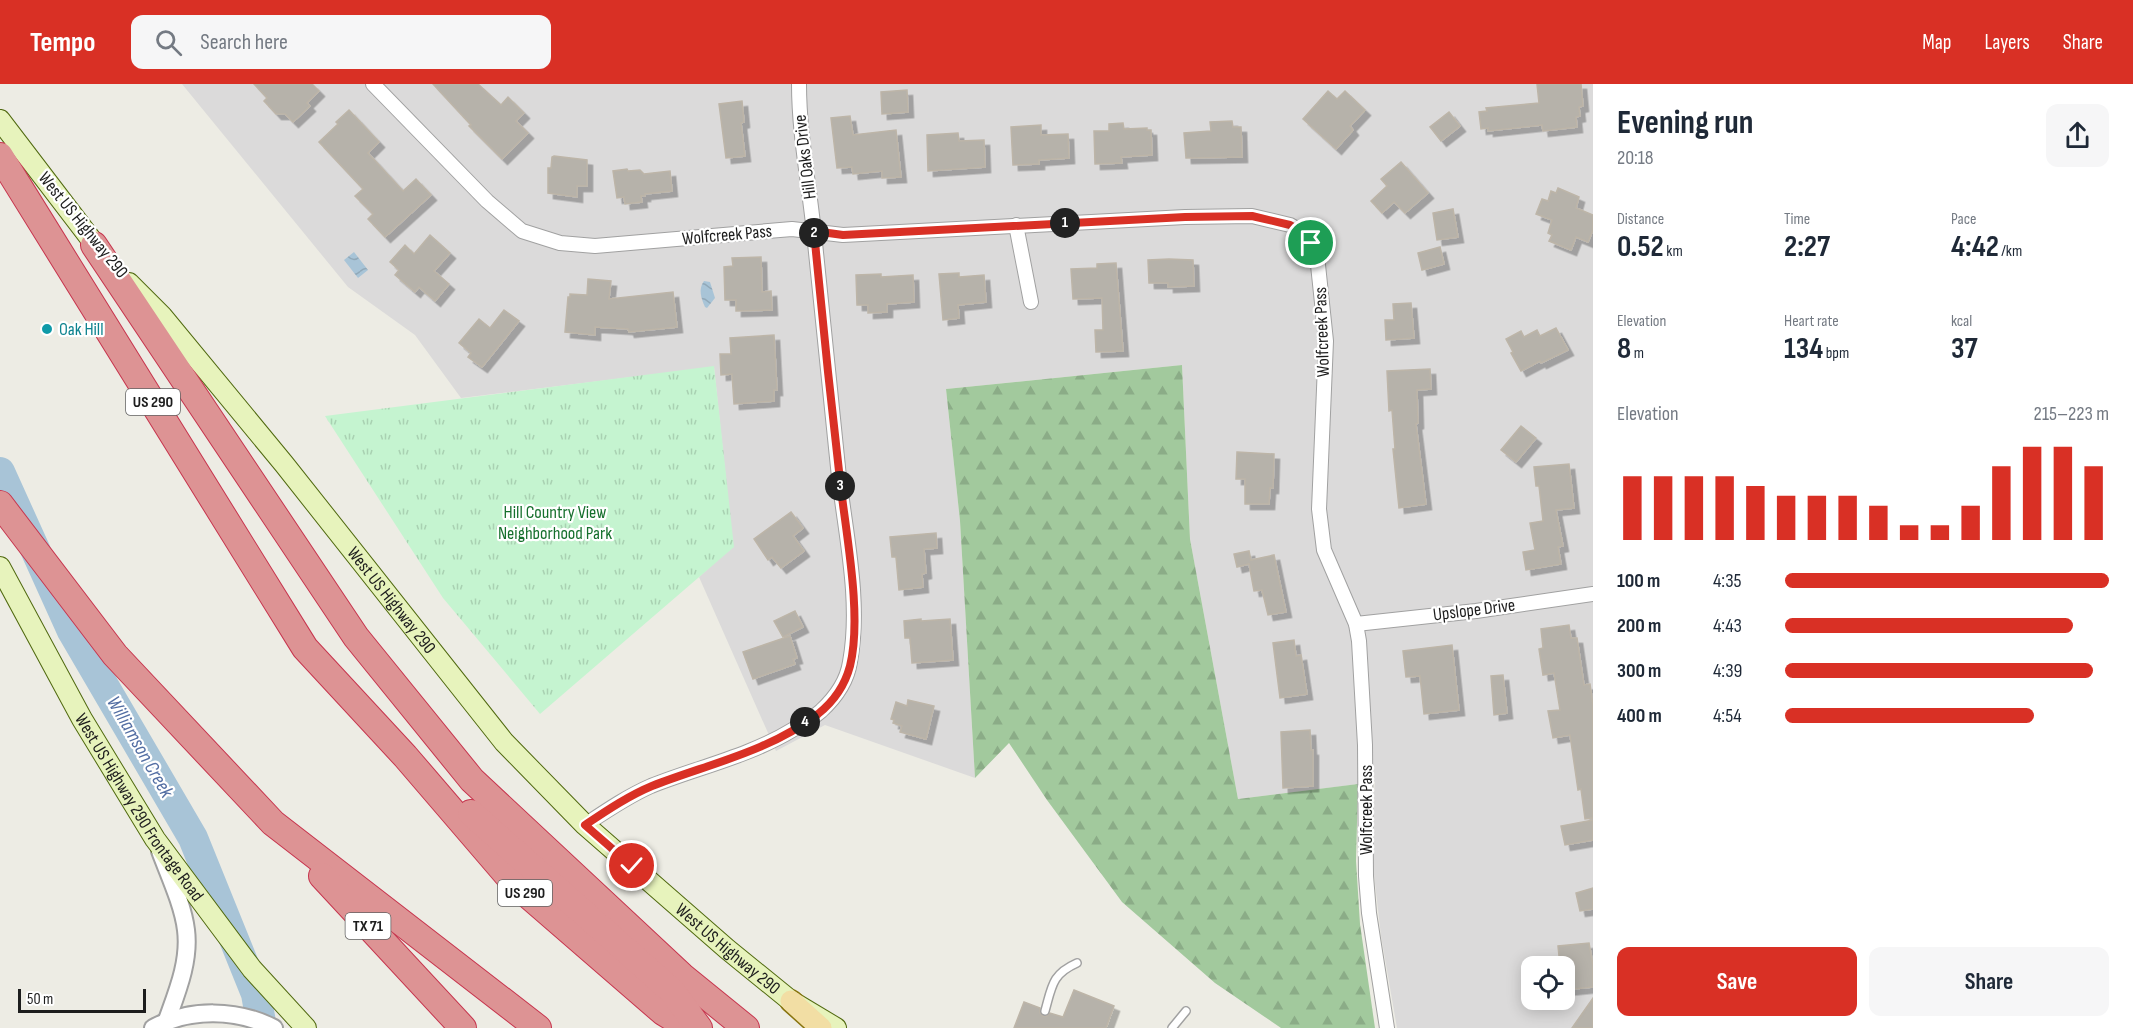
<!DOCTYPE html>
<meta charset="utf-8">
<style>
:root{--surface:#fff;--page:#f6f6f7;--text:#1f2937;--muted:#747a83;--accent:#d93025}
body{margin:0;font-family:"Sofia Sans Condensed",sans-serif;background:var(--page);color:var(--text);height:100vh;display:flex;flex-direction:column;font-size:22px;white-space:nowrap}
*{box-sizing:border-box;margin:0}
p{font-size:20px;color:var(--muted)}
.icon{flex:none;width:33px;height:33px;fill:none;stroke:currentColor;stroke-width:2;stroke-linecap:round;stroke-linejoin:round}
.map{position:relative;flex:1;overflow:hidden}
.details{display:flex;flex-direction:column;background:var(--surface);width:540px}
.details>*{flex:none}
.tools{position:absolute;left:1521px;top:872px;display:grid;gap:12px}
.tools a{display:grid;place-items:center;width:54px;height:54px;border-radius:12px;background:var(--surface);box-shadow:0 3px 15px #0003;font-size:30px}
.scale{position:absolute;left:18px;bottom:15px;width:128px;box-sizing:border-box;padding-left:6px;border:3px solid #1d1d1d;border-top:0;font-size:16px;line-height:21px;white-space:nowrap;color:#1d1d1d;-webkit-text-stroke:4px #fff;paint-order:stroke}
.pin{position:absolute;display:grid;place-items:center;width:51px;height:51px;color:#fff;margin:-26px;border:3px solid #fff;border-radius:50%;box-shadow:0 2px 6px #0007}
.km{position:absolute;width:30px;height:30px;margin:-15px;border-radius:50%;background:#222;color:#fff;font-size:16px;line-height:30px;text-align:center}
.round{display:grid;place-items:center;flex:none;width:63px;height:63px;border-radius:12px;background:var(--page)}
.headline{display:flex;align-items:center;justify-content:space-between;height:102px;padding:0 24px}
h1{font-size:33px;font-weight:700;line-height:45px}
.stats{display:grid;grid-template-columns:repeat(3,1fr);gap:9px;height:102px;padding:6px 24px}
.stats div{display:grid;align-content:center}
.stats b{font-size:30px;font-weight:700}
.stats small{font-size:16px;font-weight:400}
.stats p{font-size:16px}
.chart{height:168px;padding:12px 24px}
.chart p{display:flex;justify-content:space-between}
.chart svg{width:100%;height:108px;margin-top:6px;stroke:var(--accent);stroke-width:6}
.button{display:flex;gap:12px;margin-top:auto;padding:12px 24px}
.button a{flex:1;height:69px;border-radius:12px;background:var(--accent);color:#fff;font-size:24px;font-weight:700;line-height:69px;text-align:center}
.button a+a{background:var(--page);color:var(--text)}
ul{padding:0 24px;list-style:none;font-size:20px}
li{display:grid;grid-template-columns:96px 72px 1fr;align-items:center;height:45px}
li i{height:15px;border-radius:8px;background:var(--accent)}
header{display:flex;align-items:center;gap:36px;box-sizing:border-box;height:84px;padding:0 30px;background:var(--accent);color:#fff}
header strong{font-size:28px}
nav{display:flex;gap:33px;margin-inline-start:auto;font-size:21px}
.search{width:420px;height:54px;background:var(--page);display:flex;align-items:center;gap:15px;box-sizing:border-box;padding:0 21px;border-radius:12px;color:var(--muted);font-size:22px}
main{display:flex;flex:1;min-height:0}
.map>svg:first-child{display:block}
.residential{fill:#dbdada;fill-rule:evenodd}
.forest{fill:url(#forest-firs)}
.park{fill:url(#park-tufts)}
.water{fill:url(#water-waves)}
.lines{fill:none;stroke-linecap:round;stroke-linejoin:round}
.river{stroke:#a8c4d7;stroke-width:30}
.building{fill:#b6b2aa;stroke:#bdb5a8;stroke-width:1.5;filter:url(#shadow)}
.service-casing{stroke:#a1a1a1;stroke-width:10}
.minor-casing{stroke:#a1a1a1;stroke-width:16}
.tertiary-casing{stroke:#a1a1a1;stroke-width:20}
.secondary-casing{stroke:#50690f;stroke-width:22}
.primary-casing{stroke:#88740e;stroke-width:24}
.motorway-casing{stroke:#c7354e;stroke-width:28}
.service{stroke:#fff;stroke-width:7}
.minor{stroke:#fff;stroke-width:14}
.tertiary{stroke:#fff;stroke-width:16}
.secondary{stroke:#e7f3bc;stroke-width:20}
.primary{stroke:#f2dea4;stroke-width:21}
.motorway{stroke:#dd9394;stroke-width:26}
.route-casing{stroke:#fff;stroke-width:12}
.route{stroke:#d93025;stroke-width:8}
.culture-dot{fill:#0f9aa8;stroke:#fff;stroke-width:2}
.labels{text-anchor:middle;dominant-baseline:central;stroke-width:4.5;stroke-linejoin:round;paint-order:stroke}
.shield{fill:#fff;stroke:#616161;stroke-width:1.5}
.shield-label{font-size:16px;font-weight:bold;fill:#1d1d1d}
.street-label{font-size:18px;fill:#1d1d1d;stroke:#fff}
.culture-label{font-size:18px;fill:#0d838f;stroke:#fff;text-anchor:start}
.park-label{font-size:18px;fill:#16702d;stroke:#fff}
.water-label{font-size:20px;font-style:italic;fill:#536ea3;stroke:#fff}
</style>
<header>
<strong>Tempo</strong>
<div class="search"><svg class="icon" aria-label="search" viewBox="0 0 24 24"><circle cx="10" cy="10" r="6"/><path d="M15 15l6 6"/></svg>Search here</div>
<nav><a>Map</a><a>Layers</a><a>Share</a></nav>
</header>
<main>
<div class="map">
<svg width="1593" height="944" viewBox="0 0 1593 944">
<defs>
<pattern id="forest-firs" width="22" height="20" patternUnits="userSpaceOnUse" patternTransform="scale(1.5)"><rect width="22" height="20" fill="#a2c99d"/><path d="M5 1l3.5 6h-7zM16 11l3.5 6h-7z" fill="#8bac87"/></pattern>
<pattern id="park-tufts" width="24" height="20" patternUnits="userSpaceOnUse" patternTransform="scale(1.5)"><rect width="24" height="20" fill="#c5f4d0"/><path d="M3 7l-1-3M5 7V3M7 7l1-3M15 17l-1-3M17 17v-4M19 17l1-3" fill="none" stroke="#a9d1b2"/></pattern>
<pattern id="water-waves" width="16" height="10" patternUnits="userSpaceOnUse" patternTransform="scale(1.5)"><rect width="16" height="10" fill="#a8c4d7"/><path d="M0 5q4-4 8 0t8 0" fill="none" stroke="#90a8b8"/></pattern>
<filter id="shadow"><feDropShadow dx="5.5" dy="5.5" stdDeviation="0" flood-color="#0004"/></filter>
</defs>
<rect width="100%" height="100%" fill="#edece4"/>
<path class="residential" d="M182,0h1411v944h-196l-16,-92 -8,-70 -2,-42 4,-42 -137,17 -48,-260 -8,-174 -236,24 14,132 15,257 -150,-53 -49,26 -77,-174 34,-31 -19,-179 -253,31 -46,-63 -67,-48zM1532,882h32v33h-32z"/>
<polygon class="forest" points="1182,281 1190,455 1238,715 1358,700 1356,777 1360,840 1375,944 1281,944 1215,899 1122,818 1047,716 1009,659 975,694 960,437 946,305"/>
<polygon class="park" points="714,282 734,463 540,630 443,514 325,332"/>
<g class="water">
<polygon points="354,168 368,186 358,194 344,176"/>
<path d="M704,197l6,1 5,16 -8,10 -2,-1c-4,-9 -7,-18 -1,-26z"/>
</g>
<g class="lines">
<polyline class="river" points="0,388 72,547 193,754 256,910 262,944"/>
</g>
<g class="building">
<polygon points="254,0 312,0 319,7 307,19 310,22 293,38 285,30 276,30 264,17 267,14"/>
<polygon points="433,0 478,0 501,21 508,13 524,29 516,37 528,49 502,75 469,42 471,41"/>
<polygon points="1537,0 1581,0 1583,22 1579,23 1580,32 1576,33 1577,43 1543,47 1542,41 1488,47 1488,44 1481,45 1479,28 1487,27 1486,24 1539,19"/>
<polygon points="907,6 908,28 882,30 881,8"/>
<polygon points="1328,7 1337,15 1345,7 1365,26 1350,42 1353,46 1336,65 1303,35"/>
<polygon points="742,17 744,38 741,39 745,72 726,74 719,20"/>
<polygon points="349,26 379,58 368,69 403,107 416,95 431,111 385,153 368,135 373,130 355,112 363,105 319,58 338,40 336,38"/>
<polygon points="1449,28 1460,42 1441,57 1430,43"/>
<polygon points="850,32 853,51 896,46 901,93 882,94 882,87 853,90 852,83 837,84 831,34"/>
<polygon points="1232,37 1233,43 1241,43 1242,73 1186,74 1184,49 1211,47 1210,38"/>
<polygon points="1123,39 1124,45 1147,44 1147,46 1151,46 1152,71 1121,73 1122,79 1095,80 1094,47 1109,47 1109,40"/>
<polygon points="1041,41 1041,51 1068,50 1069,74 1039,76 1039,80 1013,81 1011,43"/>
<polygon points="958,49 959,57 984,56 985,83 928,87 927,51"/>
<polygon points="554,72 587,76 587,102 577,102 577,113 548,109 548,84 551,84 552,73"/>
<polygon points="1401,78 1428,109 1405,129 1394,118 1382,129 1371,117 1387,102 1381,95"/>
<polygon points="627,85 628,87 640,86 644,90 670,87 672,107 645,110 645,112 641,112 642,118 625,120 624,113 617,114 613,87"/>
<polygon points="1558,104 1579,113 1576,124 1593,131 1593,146 1588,158 1576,153 1571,166 1549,157 1552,151 1548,149 1552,136 1536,130 1542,115 1548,117 1551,107 1556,109"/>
<polygon points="1453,125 1458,153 1437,156 1433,129"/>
<polygon points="430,151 450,169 434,187 449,200 435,217 419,203 415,208 395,191 399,186 390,178 405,161 414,170"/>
<polygon points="1440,163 1444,180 1422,186 1418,169"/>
<polygon points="761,173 762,208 771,207 772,226 736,227 736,216 725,216 724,183 733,182 732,174"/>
<polygon points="1169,175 1193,176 1194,202 1168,203 1168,199 1149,199 1148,176"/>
<polygon points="1116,179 1123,267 1096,268 1095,246 1103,246 1102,214 1073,215 1071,185 1097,184 1097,180"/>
<polygon points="959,189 959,193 984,191 986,218 958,221 959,234 943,236 939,190"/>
<polygon points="881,190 881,193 913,191 914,218 887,220 887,228 868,229 868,221 857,221 856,191"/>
<polygon points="588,195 611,197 609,215 673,208 677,243 629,248 628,245 595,243 595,251 565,248 568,213 570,213 570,210 587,211"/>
<polygon points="1411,219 1414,254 1386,256 1385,236 1394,236 1393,220"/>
<polygon points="504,226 519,237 482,283 468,273 471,269 459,259 479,235 490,244"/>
<polygon points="1556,244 1568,266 1541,279 1540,277 1521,287 1511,269 1513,268 1506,255 1521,247 1524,253 1537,246 1540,252"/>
<polygon points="774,251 777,306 774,306 774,317 734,320 732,290 721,291 720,270 731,270 730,254"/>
<polygon points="1430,285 1431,305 1417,306 1418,339 1416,340 1426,420 1399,424 1393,365 1395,365 1392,326 1389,327 1387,287"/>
<polygon points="1521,342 1536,354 1516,378 1501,366"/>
<polygon points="1237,368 1274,370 1273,404 1270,404 1269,420 1245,420 1245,395 1236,395"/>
<polygon points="1569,380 1574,424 1556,426 1563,462 1558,463 1561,480 1526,486 1523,468 1535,466 1530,439 1543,437 1539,402 1536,402 1534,383"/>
<polygon points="791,428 803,444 793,452 804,467 781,484 772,473 768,476 754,455"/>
<polygon points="936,449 937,464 924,465 926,489 922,490 923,503 899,506 896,473 892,473 890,453"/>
<polygon points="1249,467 1251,476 1274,471 1286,528 1268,531 1262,506 1254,507 1249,480 1237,483 1234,470"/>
<polygon points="795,527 803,543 783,553 774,537"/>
<polygon points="921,535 921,537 950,535 953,576 912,579 910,554 905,554 904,537"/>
<polygon points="1569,541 1571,554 1577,554 1584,601 1590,600 1593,621 1593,734 1585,735 1581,705 1578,706 1570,651 1553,654 1548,627 1560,626 1554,589 1543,591 1539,565 1543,564 1541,545"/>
<polygon points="790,552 797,574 793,575 795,580 753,595 743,568"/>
<polygon points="1294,556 1296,572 1301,571 1307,610 1280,614 1273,559"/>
<polygon points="1452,561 1459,626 1424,630 1420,592 1406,593 1403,567"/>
<polygon points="1503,591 1507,629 1494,631 1491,592"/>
<polygon points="908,616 934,622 926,655 900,648 902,642 893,639 894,636 891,635 896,618 907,622"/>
<polygon points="1310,646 1311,666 1313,666 1313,702 1283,704 1281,648"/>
<polygon points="1593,736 1593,756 1565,761 1561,742"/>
<polygon points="1593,804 1593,825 1580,827 1576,809"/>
<polygon points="1589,859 1593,881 1593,903 1564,906 1564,882 1560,882 1558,862"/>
<polygon points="1074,906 1114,922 1106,944 1014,944 1024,918 1040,924 1040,929 1043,932 1047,932 1050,929 1063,933"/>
<polygon points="1593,914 1593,944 1572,944"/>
</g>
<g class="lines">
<g class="service-casing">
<g id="service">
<path d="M1045,927c7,-25 7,-37 32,-48"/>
<polyline points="1172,944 1186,927"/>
</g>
</g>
<g class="minor-casing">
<g id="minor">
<polyline points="373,0 487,117 522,147 560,159 595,162 792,145 843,151 1185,133 1252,132 1290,141 1302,148 1311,159 1318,181 1326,257 1319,425 1324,466 1356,540 1359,557 1365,661 1366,792 1369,829 1387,944"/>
<polyline points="1016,141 1031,218"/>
<polyline points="1356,540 1476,527 1593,510"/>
<path d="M585,741c21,-14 43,-29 66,-39 48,-19 99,-30 143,-57 9,-5 19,-11 27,-18 14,-13 26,-29 29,-49 11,-60 -4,-125 -11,-185 -9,-81 -16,-163 -25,-244 -5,-50 -15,-99 -15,-149"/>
</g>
</g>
<g class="tertiary-casing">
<g id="tertiary">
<path d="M160,767c9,24 23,54 26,79 4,31 -9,62 -19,90"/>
<path d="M153,944c37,-20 84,-19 121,0"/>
</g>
</g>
<g class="secondary-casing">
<g id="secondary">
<polyline points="0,36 103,171"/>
<path id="s1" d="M129,199l33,33 122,148 220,278 81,83 142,124 64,52 45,27"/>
<path id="s2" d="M0,483l82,152 73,120 97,130 54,59"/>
</g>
</g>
<g class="primary-casing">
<polyline id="primary" points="791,917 821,944"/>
</g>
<g class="motorway-casing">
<g id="motorway">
<polyline points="0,72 305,564 405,672 514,799 663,928 689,944"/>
<polyline points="94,161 356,553 472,696 682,892 746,944"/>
<polyline points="0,420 115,571 273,739 538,944"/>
<polyline points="471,729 672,907 699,944"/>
<polyline points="322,792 463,944"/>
</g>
</g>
<use href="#service" class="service"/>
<use href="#minor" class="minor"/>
<use href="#tertiary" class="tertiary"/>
<use href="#secondary" class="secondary"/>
<use href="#primary" class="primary"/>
<use href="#motorway" class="motorway"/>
</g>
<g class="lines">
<g class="route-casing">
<path id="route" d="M632,782l-47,-41c21,-14 43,-29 67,-39 56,-22 116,-34 166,-72 15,-12 27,-29 32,-48 12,-48 -3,-127 -9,-177 -10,-86 -19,-172 -27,-258l29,4 342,-18 67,-1 38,9 12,7 9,11"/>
</g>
<use href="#route" class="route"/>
</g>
<circle class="culture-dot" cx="47" cy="245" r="6"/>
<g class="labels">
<g class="shield">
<rect x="126" y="305" width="54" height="26" rx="4.5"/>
<rect x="498" y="796" width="54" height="26" rx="4.5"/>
<rect x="345.5" y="829" width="45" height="26" rx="4.5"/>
</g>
<g class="shield-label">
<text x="153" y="318">US 290</text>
<text x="525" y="809">US 290</text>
<text x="368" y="842">TX 71</text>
</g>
<g class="street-label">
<text transform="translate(805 73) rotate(-97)">Hill Oaks Drive</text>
<text transform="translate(83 141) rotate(51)">West US Highway 290</text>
<text transform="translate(727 151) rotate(-5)">Wolfcreek Pass</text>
<text transform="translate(1322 248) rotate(-92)">Wolfcreek Pass</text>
<text stroke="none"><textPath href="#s1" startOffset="412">West US Highway 290</textPath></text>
<text transform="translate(1474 526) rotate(-7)">Upslope Drive</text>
<text stroke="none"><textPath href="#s2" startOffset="278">West US Highway 290 Frontage Road</textPath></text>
<text transform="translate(1366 726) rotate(-90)">Wolfcreek Pass</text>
<text stroke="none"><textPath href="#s1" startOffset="898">West US Highway 290</textPath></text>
</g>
<g class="culture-label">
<text x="59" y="245">Oak Hill</text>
</g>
<g class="park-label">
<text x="555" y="428">Hill Country View<tspan x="555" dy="21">Neighborhood Park</tspan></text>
</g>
<g class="water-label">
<text transform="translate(140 663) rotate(60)">Williamson Creek</text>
</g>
</g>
</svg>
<div class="tools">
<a><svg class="icon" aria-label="locate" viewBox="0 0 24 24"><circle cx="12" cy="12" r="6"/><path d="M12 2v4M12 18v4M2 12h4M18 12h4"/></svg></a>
</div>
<div class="scale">50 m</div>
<div class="pin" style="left:1311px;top:159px;background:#1e9e55"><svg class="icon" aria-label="arrive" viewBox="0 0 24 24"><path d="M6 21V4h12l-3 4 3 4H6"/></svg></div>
<div class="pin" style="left:632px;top:782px;background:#d93025"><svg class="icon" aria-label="check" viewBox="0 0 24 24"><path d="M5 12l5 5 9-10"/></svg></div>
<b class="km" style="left:1065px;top:139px">1</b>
<b class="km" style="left:814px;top:149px">2</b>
<b class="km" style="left:840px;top:402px">3</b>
<b class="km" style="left:805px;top:638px">4</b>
</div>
<section class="details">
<div class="headline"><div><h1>Evening run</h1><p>20:18</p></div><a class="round"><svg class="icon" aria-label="share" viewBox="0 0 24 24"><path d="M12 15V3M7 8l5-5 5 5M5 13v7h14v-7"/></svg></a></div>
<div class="stats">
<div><p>Distance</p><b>0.52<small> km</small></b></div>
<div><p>Time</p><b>2:27</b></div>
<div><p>Pace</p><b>4:42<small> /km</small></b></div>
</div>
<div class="stats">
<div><p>Elevation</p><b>8<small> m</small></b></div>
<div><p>Heart rate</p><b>134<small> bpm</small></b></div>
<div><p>kcal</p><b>37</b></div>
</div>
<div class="chart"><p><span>Elevation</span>215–223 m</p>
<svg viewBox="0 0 160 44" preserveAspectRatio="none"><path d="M5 44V18M15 44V18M25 44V18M35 44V18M45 44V22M55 44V26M65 44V26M75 44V26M85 44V30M95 44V38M105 44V38M115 44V30M125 44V14M135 44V6M145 44V6M155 44V14"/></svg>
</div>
<ul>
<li><b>100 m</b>4:35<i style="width:100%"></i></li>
<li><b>200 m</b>4:43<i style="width:89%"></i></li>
<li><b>300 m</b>4:39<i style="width:95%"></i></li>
<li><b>400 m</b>4:54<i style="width:77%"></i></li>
</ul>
<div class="button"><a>Save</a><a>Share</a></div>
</section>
</main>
